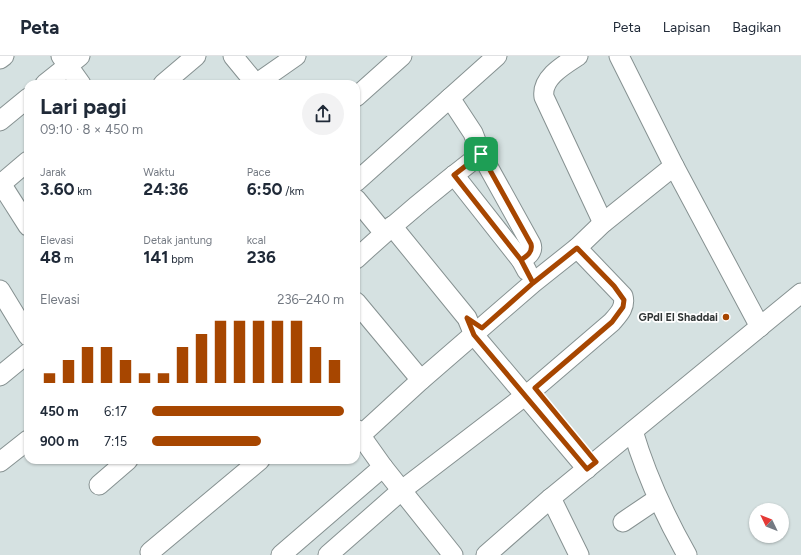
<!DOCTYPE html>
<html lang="id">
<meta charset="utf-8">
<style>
:root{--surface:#fff;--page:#f2f2f3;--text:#1f2937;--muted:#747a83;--line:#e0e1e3;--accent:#a74600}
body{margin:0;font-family:Figtree,sans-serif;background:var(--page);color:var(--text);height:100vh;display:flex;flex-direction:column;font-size:15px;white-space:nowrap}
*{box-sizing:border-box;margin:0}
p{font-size:13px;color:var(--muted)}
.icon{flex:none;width:22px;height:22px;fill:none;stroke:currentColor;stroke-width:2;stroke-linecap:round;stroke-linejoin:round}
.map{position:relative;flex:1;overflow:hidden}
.panel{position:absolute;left:24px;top:24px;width:336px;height:384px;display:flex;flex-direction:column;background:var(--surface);border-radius:12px;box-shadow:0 1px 3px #0004}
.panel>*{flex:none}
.needle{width:26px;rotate:313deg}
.fabs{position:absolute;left:749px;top:447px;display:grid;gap:8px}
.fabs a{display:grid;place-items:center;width:40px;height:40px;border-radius:50%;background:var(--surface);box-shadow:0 1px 3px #0004;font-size:20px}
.pin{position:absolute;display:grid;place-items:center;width:34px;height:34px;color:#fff;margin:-17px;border-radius:8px;box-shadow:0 2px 6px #0006}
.round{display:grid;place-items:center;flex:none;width:42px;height:42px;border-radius:21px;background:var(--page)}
.overview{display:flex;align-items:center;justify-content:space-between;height:68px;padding:0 16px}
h1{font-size:22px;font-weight:700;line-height:30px}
.metrics{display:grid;grid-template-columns:repeat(3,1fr);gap:6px;height:68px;padding:4px 16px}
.metrics div{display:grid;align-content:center}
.metrics b{font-size:17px;font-weight:700}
.metrics small{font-size:11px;font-weight:400}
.metrics p{font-size:11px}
.chart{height:112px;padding:8px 16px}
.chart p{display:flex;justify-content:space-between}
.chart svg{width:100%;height:72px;margin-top:4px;stroke:var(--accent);stroke-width:6}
ul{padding:0 16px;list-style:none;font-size:13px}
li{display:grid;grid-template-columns:64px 48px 1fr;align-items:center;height:30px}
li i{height:10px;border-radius:5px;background:var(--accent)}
header{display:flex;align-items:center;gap:24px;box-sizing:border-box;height:56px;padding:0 20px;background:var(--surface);border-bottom:1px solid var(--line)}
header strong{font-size:19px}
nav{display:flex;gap:22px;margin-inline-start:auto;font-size:14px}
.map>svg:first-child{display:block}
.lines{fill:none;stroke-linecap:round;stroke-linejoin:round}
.minor-casing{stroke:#869191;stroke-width:21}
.minor{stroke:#fff;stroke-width:19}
.route-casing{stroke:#fff;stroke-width:8}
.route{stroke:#a74600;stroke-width:5}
.poi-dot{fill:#a74600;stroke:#fff;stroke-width:1.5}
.labels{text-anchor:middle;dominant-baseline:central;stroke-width:3.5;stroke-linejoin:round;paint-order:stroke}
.poi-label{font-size:11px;font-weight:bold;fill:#303535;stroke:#fff;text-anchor:end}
</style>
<header>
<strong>Peta</strong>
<nav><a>Peta</a><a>Lapisan</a><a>Bagikan</a></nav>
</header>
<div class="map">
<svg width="801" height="499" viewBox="0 0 801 499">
<rect width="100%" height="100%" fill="#d5e1e1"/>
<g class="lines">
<g class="minor-casing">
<g id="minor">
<polyline points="61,0 81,28"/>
<polyline points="233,0 256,28"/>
<path d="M578,0c-14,9 -37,22 -34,41l59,126"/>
<polyline points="619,0 674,110 760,271"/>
<polyline points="0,3 4,0"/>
<polyline points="45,28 80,0"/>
<polyline points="163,28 196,0"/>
<polyline points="256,28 296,0"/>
<polyline points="356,41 402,0"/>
<path d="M450,42l23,35 8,21 50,90c3,8 -4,12 -10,16"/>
<polyline points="0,65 28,42"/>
<polyline points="454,119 521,204 527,215"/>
<polyline points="0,126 28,170"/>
<polyline points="356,126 497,0"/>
<polyline points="1,128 28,105"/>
<polyline points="356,143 384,177"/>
<polyline points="392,170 467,262 474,279 587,413"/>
<path d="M356,203c40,-37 82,-72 125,-105"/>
<polyline points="0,234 28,280"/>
<polyline points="356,246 421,324"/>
<polyline points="0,320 28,297"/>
<polyline points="356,373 383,411 453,499"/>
<path d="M633,375c13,44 32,85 54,124"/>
<polyline points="361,379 421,324 533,227 577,192 603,167 674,110"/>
<polyline points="0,406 28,384"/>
<polyline points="99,429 128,404"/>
<polyline points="551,442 579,499"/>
<polyline points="623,466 657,443"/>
<polyline points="150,496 260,404"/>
<polyline points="281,499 383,411"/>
<path d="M328,499l74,-65 133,-102 77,-66c7,-8 14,-15 11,-26l-46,-48"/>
<polyline points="486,499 551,442 801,237"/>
</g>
</g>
<use href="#minor" class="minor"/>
</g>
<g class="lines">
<g class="route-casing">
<path id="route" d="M481,98l50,90c2,8 -4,12 -10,16l12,23 -51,45 -15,-10 7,17 113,134 9,-7 -61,-74 77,-66 11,-15 1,-7 -10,-14 -37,-38 -44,35 -12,-23 -67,-85 27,-21"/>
</g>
<use href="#route" class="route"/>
</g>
<circle class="poi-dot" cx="726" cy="261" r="4"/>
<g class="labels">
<g class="poi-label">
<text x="718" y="261">GPdI El Shaddai</text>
</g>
</g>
</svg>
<div class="fabs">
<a><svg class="needle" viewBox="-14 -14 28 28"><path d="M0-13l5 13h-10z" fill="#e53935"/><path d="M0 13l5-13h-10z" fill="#747a83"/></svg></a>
</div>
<div class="pin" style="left:481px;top:98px;background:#1e9e55"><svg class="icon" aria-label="arrive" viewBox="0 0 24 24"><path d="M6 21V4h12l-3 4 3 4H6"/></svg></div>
<section class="panel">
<div class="overview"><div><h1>Lari pagi</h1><p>09:10 · 8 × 450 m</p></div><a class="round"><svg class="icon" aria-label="share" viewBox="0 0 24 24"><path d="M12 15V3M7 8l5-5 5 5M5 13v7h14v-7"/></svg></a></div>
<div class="metrics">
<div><p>Jarak</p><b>3.60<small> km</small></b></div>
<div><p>Waktu</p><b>24:36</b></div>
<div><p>Pace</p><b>6:50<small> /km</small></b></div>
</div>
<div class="metrics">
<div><p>Elevasi</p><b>48<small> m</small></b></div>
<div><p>Detak jantung</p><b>141<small> bpm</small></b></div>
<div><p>kcal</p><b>236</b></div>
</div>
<div class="chart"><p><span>Elevasi</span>236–240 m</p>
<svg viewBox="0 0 160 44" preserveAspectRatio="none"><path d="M5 44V38M15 44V30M25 44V22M35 44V22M45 44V30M55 44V38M65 44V38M75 44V22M85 44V14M95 44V6M105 44V6M115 44V6M125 44V6M135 44V6M145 44V22M155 44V30"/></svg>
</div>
<ul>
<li><b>450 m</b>6:17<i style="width:100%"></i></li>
<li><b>900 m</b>7:15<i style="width:57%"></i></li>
</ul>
</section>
</div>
